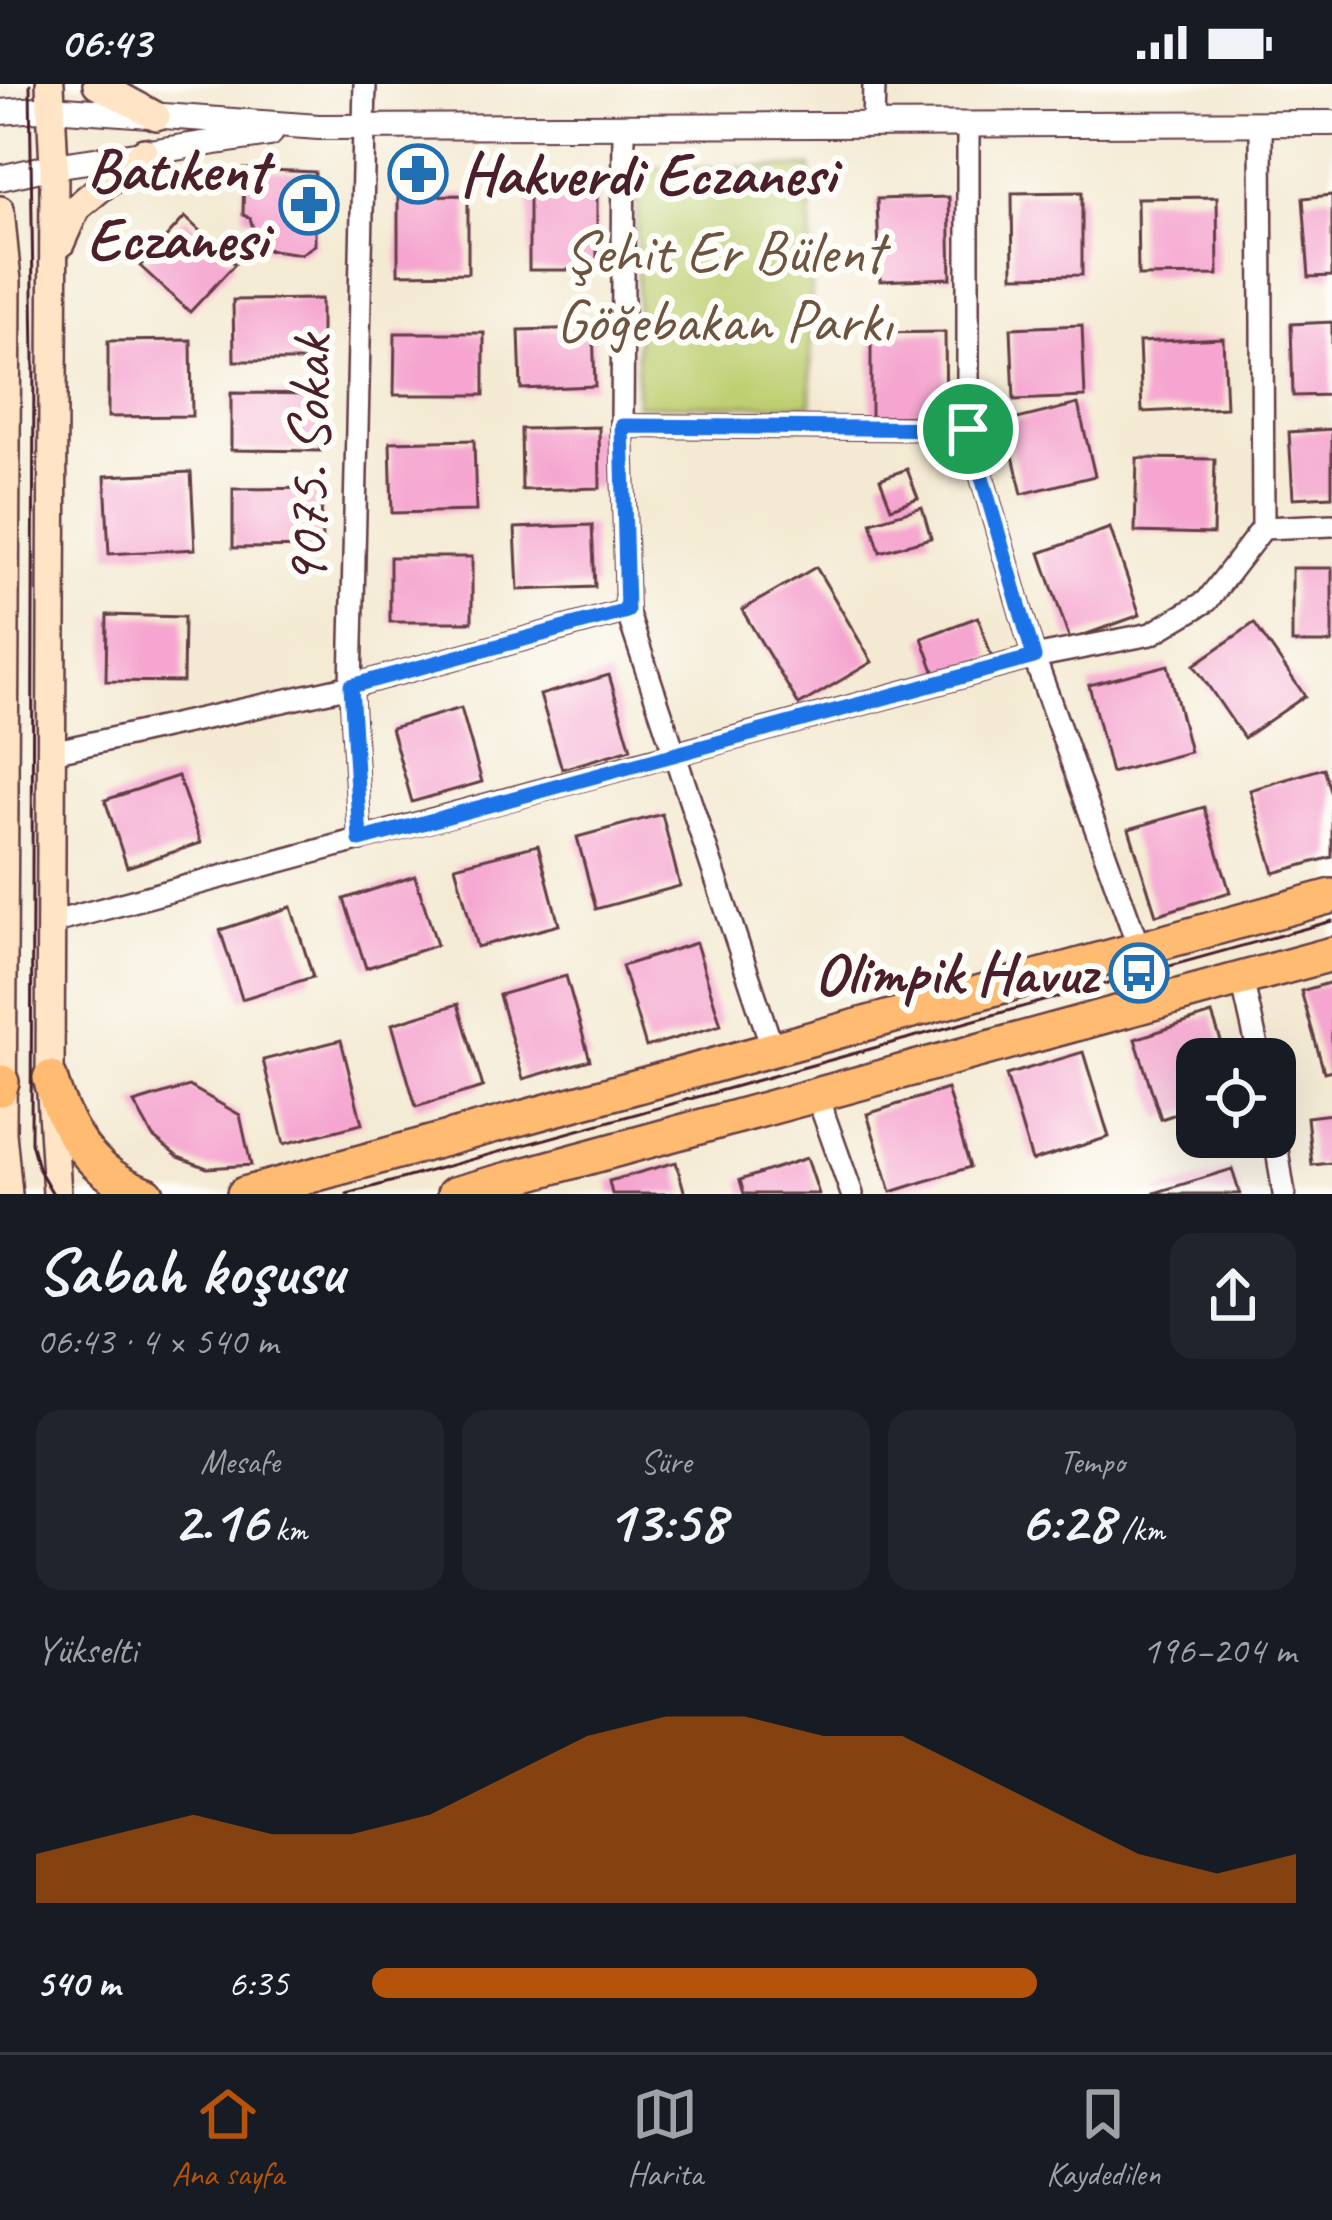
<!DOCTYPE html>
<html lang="tr">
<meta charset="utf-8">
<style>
:root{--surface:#171b24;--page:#20242c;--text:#f1f3f6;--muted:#9ea1a6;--line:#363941;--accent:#b45309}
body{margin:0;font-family:Caveat,sans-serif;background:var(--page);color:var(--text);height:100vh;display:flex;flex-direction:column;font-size:45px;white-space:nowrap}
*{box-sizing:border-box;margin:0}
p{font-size:39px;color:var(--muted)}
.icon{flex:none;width:66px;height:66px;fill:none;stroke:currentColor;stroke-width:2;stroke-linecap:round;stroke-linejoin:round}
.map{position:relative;height:1110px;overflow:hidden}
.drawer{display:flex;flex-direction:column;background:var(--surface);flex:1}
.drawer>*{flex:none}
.tools{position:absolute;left:1176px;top:954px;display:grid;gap:24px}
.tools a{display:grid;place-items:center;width:120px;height:120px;border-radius:24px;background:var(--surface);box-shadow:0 12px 48px #0002;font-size:60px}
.pin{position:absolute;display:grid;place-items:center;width:102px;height:102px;color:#fff;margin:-51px;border:6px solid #fff;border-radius:50%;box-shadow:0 3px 12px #0007}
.round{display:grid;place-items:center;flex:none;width:126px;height:126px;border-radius:24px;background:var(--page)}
.headline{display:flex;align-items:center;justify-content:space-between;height:204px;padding:0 36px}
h1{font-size:66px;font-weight:700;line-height:90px}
.metrics{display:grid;grid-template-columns:repeat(3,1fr);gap:18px;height:204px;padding:12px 36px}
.metrics div{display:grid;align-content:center;border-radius:24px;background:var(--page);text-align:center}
.metrics b{font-size:60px;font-weight:700}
.metrics small{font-size:33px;font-weight:400}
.metrics p{font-size:33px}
.chart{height:336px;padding:24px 36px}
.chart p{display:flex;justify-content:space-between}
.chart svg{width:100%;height:216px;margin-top:12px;fill:var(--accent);opacity:.7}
ul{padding:0 36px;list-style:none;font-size:39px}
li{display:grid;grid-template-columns:192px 144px 1fr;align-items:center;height:90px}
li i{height:30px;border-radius:15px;background:var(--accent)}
.status{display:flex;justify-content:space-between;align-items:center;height:84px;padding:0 60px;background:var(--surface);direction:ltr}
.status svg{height:33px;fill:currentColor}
.menu{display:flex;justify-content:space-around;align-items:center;height:168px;border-top:3px solid var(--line);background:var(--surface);font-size:33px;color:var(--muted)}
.menu a{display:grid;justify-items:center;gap:6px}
.menu .selected{color:var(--accent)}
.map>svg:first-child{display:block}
.green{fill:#becf71;stroke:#84774e;stroke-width:3}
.building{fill:#f5a5cf}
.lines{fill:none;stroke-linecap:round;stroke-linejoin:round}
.minor-casing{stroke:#643d44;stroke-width:26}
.tertiary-casing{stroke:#643d44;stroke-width:28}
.secondary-casing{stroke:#643d44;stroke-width:32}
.primary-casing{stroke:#643d44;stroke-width:38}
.minor{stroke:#fff;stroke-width:21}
.tertiary{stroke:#fff;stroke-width:24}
.secondary{stroke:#ffe4c6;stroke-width:27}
.primary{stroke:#ffbb71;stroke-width:33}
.tram{stroke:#4a1f2b;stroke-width:3}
.route-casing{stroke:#fff;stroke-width:24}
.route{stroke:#1a73e8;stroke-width:15}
.labels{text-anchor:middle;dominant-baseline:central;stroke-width:12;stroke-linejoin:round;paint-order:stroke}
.poi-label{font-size:60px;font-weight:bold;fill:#4a1f2b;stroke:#fdfcf7;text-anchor:end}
.park-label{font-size:60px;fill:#6d5440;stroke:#fdfcf7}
.street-label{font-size:60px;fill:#4a1f2b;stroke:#fdfcf7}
</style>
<div class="status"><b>06:43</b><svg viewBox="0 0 49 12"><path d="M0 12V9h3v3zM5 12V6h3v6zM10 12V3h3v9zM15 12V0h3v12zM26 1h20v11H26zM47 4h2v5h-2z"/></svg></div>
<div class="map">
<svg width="1332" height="1110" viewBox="0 0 1332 1110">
<rect width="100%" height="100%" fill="#fdfcf7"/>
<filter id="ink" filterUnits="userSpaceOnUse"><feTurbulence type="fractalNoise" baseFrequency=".00833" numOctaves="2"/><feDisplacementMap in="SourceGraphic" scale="24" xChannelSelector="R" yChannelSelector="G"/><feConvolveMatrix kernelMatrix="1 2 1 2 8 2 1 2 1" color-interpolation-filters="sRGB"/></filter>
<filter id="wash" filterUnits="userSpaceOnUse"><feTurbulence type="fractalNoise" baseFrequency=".004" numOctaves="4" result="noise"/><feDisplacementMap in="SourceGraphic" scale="48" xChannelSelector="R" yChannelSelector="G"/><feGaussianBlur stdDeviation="2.7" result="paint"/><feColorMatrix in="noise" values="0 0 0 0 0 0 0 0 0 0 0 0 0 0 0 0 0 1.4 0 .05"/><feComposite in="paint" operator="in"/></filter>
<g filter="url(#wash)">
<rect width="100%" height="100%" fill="#f4ead3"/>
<polygon class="green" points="811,83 811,321 637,321 637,84"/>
<g id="blocks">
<g class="building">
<polygon points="244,85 315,88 315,161 301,170 265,165 256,154 250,134 243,131"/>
<polygon points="1082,108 1082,191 1013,192 1012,109"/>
<rect x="529" y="110" width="68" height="76"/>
<polygon points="468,111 468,189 398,190 398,112"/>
<polygon points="1332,111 1332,192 1309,193 1303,114"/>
<polygon points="949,113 951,194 880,197 877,115"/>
<polygon points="1217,113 1218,191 1138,192 1137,114"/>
<polygon points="185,133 235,180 190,228 140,182"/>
<polygon points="321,215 321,277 234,277 233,216"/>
<polygon points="1332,238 1332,311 1293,312 1291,240"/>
<polygon points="1082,241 1085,313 1014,316 1011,244"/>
<polygon points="593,244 595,302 521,305 519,246"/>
<polygon points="945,248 946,332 871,333 871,249"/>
<polygon points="395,249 484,249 484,311 394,311"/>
<polygon points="1223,254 1226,324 1142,328 1139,258"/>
<polygon points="191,256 192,332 108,333 108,257"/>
<polygon points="231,309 320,310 320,367 231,366"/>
<polygon points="1078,320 1095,392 1022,410 1005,338"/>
<polygon points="599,343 600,404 522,406 521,345"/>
<polygon points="1332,345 1332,412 1293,414 1289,348"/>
<polygon points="474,356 476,427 392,429 390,358"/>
<polygon points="1137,374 1215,375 1213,450 1135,448"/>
<polygon points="907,385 918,414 891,424 880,395"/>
<polygon points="191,388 195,465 109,470 105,392"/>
<polygon points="321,404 322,463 233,464 233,405"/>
<polygon points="922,423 931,454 880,468 871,438"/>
<polygon points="592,441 595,503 518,506 515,444"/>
<polygon points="1110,444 1140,531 1070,556 1040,469"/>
<rect x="390" y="473" width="82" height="65"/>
<polygon points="816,483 872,578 799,621 742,526"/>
<rect x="1292" y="484" width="40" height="75"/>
<polygon points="107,531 184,533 183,598 106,597"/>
<polygon points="978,533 992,574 937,595 922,554"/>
<polygon points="1254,539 1305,612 1244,654 1194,581"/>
<polygon points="1168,581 1190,668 1111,689 1089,601"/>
<polygon points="609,591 631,665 562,685 540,611"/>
<polygon points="461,624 482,698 412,718 391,644"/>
<polygon points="1324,684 1332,711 1332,773 1274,789 1250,706"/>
<polygon points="178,692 201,759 127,783 105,716"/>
<polygon points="1204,723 1230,808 1156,831 1129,745"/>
<polygon points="662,730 680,802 596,825 577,753"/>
<polygon points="538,761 559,841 477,863 455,782"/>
<polygon points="415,792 437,861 366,884 344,815"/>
<polygon points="291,823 313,893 242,915 220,846"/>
<polygon points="696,859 721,941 646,963 622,882"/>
<polygon points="566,892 590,976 523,995 499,911"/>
<polygon points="1332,898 1332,986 1324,988 1301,907"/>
<polygon points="458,920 483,1003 416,1023 392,940"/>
<polygon points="1212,930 1227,975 1197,975 1197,1023 1161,1035 1135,955"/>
<polygon points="341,956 362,1040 284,1060 263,976"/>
<polygon points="1083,968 1109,1053 1032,1077 1006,991"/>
<polygon points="189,1002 240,1031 251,1081 207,1084 178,1073 153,1053 134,1019"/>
<polygon points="947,1005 970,1083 891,1108 867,1030"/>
<polygon points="1332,1030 1332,1079 1312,1081 1307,1033"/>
<polygon points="807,1074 819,1110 744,1110 740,1096"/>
<polygon points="676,1078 685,1110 612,1110 609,1097"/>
<polygon points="1232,1085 1240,1110 1154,1110 1154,1109"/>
</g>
</g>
</g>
<g filter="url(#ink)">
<use href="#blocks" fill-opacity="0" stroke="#643d44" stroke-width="3"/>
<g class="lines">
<g class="minor-casing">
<g id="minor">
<polyline points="873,41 874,0"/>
<polyline points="968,41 968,345 1034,573 1139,864"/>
<polyline points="624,42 622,342 627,527 772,963"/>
<polyline points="622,342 968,345"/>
<polyline points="1263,444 1332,441"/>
<polyline points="52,668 351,602 627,527"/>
<polyline points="360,756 351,602 365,0"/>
<polyline points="51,839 1034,573 1151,550 1207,517 1263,444 1261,40"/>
<polyline points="1242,895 1260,975"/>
<polyline points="817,1012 852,1110"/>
<polyline points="1275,1053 1284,1110"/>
</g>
</g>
<g class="tertiary-casing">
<g id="tertiary">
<polyline points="0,28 51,24 319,43 1332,39"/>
<polyline points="0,94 54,82 270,50"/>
</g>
</g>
<g class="secondary-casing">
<g id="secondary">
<polyline points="50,0 54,82 50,994 57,1110"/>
<polyline points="97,0 156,32"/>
<polyline points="0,126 7,197 2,1049 8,1110"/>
<polyline points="60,160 76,124 144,68"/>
</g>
</g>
<g class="primary-casing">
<g id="primary">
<path d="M50,994c16,54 41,96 97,116"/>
<polyline points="0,1005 2,998"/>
<polyline points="244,1110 1332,812"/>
<polyline points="454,1110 1332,870"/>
</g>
</g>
<use href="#minor" class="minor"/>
<use href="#tertiary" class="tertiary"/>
<use href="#secondary" class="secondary"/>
<use href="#primary" class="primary"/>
<g class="tram">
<polyline points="30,0 34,275 31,1058 38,1084 53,1110"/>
<polyline points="347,1110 1332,837"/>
</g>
</g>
</g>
<g class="lines" filter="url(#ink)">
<g class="route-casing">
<polygon id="route" points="622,342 968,345 1034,573 360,756 351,602 627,527"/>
</g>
<use href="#route" class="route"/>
</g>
<defs>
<g id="pharmacy-ring" transform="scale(3)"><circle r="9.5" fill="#fdfcf7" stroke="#1f6fb2" stroke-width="1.5"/><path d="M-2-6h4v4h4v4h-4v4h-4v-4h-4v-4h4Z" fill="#1f6fb2"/></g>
<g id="bus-ring" transform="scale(3)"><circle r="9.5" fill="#fdfcf7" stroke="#1f6fb2" stroke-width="1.5"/><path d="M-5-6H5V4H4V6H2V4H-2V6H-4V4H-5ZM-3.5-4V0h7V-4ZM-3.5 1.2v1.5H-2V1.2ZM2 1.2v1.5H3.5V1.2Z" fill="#1f6fb2"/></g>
</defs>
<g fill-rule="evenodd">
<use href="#pharmacy-ring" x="418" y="90"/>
<use href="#pharmacy-ring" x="309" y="121"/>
<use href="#bus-ring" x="1139" y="889"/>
</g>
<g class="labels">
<g class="poi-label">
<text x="267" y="86">Batıkent<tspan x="267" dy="69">Eczanesi</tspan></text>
<text x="460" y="90" text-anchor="start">Hakverdi Eczanesi</text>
<text x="1097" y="889">Olimpik Havuz</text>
</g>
<g class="park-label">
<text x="724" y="168">Şehit Er Bülent<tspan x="724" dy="69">Göğebakan Parkı</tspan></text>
</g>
<g class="street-label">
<text transform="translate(308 377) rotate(-89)">9075. Sokak</text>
</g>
</g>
</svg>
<div class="tools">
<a><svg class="icon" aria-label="locate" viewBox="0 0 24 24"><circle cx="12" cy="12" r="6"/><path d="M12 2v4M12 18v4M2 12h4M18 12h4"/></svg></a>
</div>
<div class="pin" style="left:968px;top:345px;background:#1e9e55"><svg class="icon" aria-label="arrive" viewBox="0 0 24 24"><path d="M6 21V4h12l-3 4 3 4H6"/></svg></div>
</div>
<section class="drawer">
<div class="headline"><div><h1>Sabah koşusu</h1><p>06:43 · 4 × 540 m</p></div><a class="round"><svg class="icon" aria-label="share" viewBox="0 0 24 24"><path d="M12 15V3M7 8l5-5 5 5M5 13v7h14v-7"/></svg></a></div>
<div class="metrics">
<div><p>Mesafe</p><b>2.16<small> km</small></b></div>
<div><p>Süre</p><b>13:58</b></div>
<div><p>Tempo</p><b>6:28<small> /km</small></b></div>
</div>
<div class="chart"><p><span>Yükselti</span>196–204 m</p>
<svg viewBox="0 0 160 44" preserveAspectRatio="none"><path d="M0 44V34L10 30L20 26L30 30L40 30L50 26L60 18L70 10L80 6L90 6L100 10L110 10L120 18L130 26L140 34L150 38L160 34V44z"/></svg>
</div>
<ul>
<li><b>540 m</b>6:35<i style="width:72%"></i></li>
</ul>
</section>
<nav class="menu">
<a class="selected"><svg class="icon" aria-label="home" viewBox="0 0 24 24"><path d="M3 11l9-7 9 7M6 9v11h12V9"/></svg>Ana sayfa</a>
<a><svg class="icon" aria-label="map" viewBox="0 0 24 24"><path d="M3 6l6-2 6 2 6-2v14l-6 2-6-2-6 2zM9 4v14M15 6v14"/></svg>Harita</a>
<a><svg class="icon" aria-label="saved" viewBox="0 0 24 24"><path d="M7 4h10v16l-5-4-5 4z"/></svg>Kaydedilen</a>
</nav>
